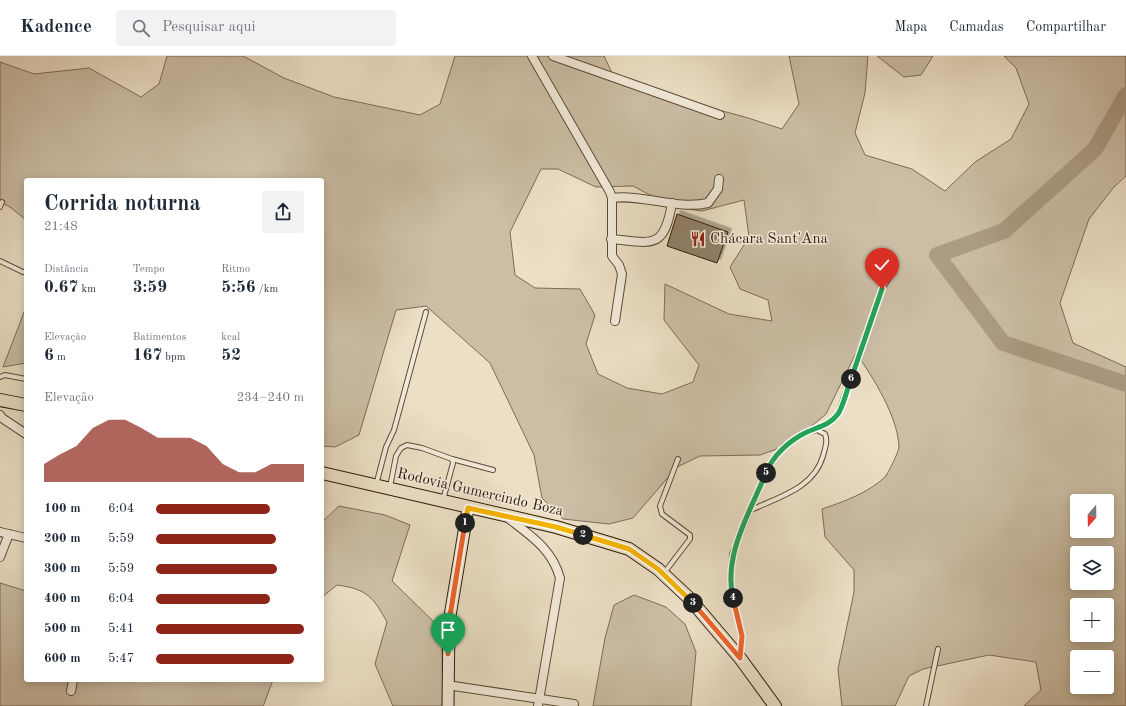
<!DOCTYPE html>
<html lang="pt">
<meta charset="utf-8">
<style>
:root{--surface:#fff;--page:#f2f2f3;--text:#1f2937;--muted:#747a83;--line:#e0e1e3;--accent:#8f2418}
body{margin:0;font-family:"Old Standard TT",serif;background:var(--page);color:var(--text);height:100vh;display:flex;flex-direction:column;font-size:15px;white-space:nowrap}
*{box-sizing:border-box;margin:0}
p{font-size:13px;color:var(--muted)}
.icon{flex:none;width:22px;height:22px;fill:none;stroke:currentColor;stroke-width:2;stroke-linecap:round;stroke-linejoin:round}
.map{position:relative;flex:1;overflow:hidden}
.panel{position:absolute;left:24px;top:122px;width:300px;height:504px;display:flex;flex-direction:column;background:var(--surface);border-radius:4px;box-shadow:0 2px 10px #0003}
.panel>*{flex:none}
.needle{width:26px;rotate:200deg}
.buttons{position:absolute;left:1070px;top:438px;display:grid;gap:8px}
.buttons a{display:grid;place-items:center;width:44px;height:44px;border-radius:4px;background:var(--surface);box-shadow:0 2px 10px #0003;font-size:20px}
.pin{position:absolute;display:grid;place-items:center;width:34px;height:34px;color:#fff;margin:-41px -17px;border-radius:50% 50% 50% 0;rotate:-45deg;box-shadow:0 0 4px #0007}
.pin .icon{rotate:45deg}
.km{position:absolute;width:20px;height:20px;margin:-10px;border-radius:50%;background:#222;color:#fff;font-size:11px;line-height:20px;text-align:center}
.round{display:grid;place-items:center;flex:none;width:42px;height:42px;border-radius:4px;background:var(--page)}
.summary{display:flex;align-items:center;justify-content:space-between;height:68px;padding:0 20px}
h1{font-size:22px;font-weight:700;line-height:30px}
.figures{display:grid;grid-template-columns:repeat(3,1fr);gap:6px;height:68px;padding:4px 20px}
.figures div{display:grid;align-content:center}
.figures b{font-size:17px;font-weight:700}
.figures small{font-size:11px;font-weight:400}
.figures p{font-size:11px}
.chart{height:112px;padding:8px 20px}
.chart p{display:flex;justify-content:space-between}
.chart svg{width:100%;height:72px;margin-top:4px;fill:var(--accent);opacity:.7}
ul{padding:0 20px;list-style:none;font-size:13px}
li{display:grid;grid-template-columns:64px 48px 1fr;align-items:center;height:30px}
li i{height:10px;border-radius:5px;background:var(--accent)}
header{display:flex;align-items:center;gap:24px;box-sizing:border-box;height:56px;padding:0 20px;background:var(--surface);border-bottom:1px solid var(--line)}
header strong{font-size:19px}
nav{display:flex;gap:22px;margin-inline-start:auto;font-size:14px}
.search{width:280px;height:36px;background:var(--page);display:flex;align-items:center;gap:10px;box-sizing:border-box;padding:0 14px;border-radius:4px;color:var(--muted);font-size:15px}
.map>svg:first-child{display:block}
.green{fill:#cbbea5;stroke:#7c6c56;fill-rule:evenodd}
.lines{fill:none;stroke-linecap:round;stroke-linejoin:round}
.river{stroke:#ab9c84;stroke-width:16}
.building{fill:#90806a;stroke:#2e1a07;filter:url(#shadow)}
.lane-casing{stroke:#5d4b36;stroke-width:6}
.street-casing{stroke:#5d4b36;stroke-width:10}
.secondary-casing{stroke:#2e1a07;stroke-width:13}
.primary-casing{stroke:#2e1a07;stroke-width:14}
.lane{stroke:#f2ead9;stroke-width:4}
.street{stroke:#f2ead9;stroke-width:8}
.secondary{stroke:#f2ead9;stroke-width:11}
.primary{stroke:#ebdfc5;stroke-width:12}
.split-1-casing{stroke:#fff;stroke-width:8}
.split-2-casing{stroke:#fff;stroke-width:8}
.split-3-casing{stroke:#fff;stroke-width:8}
.split-4-casing{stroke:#fff;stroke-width:8}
.split-5-casing{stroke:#fff;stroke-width:8}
.split-6-casing{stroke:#fff;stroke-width:8}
.split-7-casing{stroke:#fff;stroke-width:8}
.split-1{stroke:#f0652b;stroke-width:5}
.split-2{stroke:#f5b400;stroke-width:5}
.split-3{stroke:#f5b400;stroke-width:5}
.split-4{stroke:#f0652b;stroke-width:5}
.split-5{stroke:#22a559;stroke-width:5}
.split-6{stroke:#22a559;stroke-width:5}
.split-7{stroke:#22a559;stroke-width:5}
.labels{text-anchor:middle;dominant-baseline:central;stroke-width:3;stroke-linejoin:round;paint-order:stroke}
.poi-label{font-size:15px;fill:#2e1a07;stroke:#f2ead9;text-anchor:start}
.street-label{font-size:15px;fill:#2e1a07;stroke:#f2ead9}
</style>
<header>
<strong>Kadence</strong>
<div class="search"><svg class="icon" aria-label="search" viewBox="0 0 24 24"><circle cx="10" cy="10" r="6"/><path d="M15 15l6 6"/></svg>Pesquisar aqui</div>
<nav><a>Mapa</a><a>Camadas</a><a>Compartilhar</a></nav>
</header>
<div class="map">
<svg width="1126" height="650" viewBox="0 0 1126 650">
<defs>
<filter id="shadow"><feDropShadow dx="3.5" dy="-3.5" stdDeviation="0" flood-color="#0004"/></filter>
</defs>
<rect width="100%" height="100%" fill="#ebdfc5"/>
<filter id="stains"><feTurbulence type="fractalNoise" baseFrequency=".005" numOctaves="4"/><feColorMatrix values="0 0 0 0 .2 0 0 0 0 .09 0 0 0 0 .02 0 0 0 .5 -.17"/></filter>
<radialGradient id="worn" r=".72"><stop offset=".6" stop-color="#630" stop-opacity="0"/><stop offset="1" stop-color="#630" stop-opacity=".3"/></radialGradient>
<g class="green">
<path d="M167,0h76l41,22 50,19 86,18 20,-11 15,-48h149l8,17 84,31 49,13 37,12 17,-25 -10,-48h79l-3,37 -10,40 10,22 47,14 33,22 30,-29 36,-23 18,-35 -13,-36 -12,-12h122v120l-13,12 -24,31 -29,84 13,40 53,24v339h-102l17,-16 -5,-28 -47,-7 -66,14 -14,7 -14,30h-53l-4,-37 16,-77v-22l-29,-33 -3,-28c21,-7 46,-16 63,-32 3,-3 14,-26 14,-30 -1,-30 -26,-70 -43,-94l-30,61 -37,31 -29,10 -60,1 -23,11 -44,51 -24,6 -46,-5 -21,-21 -8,-43 -44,-92 -64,-57 -30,4 -37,125 -24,12 -13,-1v-266h-296v40l-16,-13 -10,-5v-140l34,12 55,-6 52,29 18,-13zM541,113h17l38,18 37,-1 39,21 30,4 42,-11 5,37 -19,30 10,22 28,11 4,21 -43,-7 -64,-30 -1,36 35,45 -6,17 -31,12 -35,-6 -29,-14 -12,-30 9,-29 -15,-26 -45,-1 -20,-13 -5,-43zM1077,445h30v30h-30zM1077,497h30v30h-30zM1077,549h30v30h-30zM1077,601h30v30h-30z"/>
<polygon points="877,0 933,0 921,19 904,21"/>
<polygon points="26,251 26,307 3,311"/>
<path d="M339,450l46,9 25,10 -18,56 44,43 6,21 1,61h-50l-18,-42 12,-42c-14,-25 -20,-33 -50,-37l-15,12v-75z"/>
<polygon points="0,527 26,535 26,624 273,624 264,648 263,650 0,650"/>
<polygon points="634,539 666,551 685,568 696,596 691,650 593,650 605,582 614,549"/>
</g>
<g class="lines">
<polyline class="river" points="1126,39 1095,93 1004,175 937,199 1003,287 1126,328"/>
</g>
<polygon class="building" points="677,158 728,176 717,207 667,190"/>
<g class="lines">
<g class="lane-casing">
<g id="lane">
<polyline points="0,151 2,146"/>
<polyline points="0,205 23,216"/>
<polyline points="0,321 5,319 26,323"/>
<polyline points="452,403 493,414"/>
<polyline points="376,429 386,391 394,374 426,256"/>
<polyline points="390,431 396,400 401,392 407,389 422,392 452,403 453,407 443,444"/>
<path d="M751,454c28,-13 63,-22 72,-54 2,-8 5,-14 2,-22l-8,-4"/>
<polyline points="664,517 690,483 690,479 662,458 660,450 678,403"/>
<polyline points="740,598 742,580 731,535 732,498 768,413 784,390 807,376 817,374 828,367 838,358 882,233 889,222"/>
<polyline points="926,650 938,593"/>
</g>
</g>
<g class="street-casing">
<g id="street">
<path d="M532,0l78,136 2,6c32,-4 65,12 96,5l10,-14 1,-10"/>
<polyline points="553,0 720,59"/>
<polyline points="612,142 612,200 619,209 622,218 615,265"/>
<path d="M611,183c42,4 53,11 61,-36"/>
<polyline points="0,359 2,362 26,378"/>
<path d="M508,462c23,18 44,31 52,60l-22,128"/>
<polyline points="0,476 26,482"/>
<polyline points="0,501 9,478"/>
<polyline points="447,629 574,648"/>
<polyline points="71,635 73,624"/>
</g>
</g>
<g class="secondary-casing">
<polyline id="secondary" points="448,650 449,566 468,452"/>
</g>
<g class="primary-casing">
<g id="primary">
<polyline points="0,344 26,349"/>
<polyline points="322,417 556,471 629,493 658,513 689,542 740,602 775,650"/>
</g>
</g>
<use href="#lane" class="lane"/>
<use href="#street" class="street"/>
<use href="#secondary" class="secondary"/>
<use href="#primary" class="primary"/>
</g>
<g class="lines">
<g class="split-1-casing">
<polyline id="split-1" points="448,598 449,566 465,467"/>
</g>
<g class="split-2-casing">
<polyline id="split-2" points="465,467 468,452 556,471 583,479"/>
</g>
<g class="split-3-casing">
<polyline id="split-3" points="583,479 629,493 658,513 693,547"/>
</g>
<g class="split-4-casing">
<polyline id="split-4" points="693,547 740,602 742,580 733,542"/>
</g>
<g class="split-5-casing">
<path id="split-5" d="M733,542c-10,-43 17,-86 33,-125"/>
</g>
<g class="split-6-casing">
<path id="split-6" d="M766,417c7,-18 24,-33 41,-41 11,-5 23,-7 31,-18 6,-9 9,-25 13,-35"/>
</g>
<g class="split-7-casing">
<polyline id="split-7" points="851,323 882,233"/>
</g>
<use href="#split-1" class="split-1"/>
<use href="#split-2" class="split-2"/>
<use href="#split-3" class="split-3"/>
<use href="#split-4" class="split-4"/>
<use href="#split-5" class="split-5"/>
<use href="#split-6" class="split-6"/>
<use href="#split-7" class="split-7"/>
</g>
<defs>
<g id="restaurant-bare" transform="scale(1.2)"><path d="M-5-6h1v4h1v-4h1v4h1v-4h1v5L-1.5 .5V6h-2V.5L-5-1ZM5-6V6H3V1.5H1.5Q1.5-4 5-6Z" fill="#8f2418" stroke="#f2ead9" stroke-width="2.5" paint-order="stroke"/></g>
</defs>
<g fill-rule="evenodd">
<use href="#restaurant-bare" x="698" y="183"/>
</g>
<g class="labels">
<g class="poi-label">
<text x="710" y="183">Chácara Sant'Ana</text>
</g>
<g class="street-label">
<text transform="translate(480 437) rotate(13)">Rodovia Gumercindo Boza</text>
</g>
</g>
<rect width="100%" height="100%" filter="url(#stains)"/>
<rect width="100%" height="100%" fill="url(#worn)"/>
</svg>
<div class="buttons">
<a><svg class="needle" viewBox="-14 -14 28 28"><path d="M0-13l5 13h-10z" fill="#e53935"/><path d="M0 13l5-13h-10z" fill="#747a83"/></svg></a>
<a><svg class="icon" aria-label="layers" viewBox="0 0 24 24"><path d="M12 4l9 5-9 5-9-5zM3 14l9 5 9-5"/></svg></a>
<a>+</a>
<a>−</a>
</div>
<div class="pin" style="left:448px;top:598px;background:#1e9e55"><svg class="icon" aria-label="arrive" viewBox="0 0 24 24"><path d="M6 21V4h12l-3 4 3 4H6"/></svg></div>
<div class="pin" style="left:882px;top:233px;background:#d93025"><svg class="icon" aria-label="check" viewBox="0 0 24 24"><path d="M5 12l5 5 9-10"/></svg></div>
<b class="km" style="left:465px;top:467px">1</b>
<b class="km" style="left:583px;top:479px">2</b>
<b class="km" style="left:693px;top:547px">3</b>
<b class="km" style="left:733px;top:542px">4</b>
<b class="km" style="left:766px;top:417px">5</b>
<b class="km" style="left:851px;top:323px">6</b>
<section class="panel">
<div class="summary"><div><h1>Corrida noturna</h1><p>21:48</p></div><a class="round"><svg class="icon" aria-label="share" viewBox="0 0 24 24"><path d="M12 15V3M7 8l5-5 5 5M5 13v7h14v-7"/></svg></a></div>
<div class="figures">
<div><p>Distância</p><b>0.67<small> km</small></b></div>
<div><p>Tempo</p><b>3:59</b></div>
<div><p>Ritmo</p><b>5:56<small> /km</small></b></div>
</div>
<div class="figures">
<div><p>Elevação</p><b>6<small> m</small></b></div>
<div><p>Batimentos</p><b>167<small> bpm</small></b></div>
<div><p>kcal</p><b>52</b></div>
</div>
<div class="chart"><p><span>Elevação</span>234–240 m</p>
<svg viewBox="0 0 160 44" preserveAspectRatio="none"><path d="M0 44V33L10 27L20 22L30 11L40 6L50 6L60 11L70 17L80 17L90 17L100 22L110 33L120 38L130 38L140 33L150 33L160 33V44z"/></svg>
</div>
<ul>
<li><b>100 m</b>6:04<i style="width:77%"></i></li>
<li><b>200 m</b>5:59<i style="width:81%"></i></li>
<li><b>300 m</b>5:59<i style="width:82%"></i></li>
<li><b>400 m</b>6:04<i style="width:77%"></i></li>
<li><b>500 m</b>5:41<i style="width:100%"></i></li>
<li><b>600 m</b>5:47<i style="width:93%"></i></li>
</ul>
</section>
</div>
